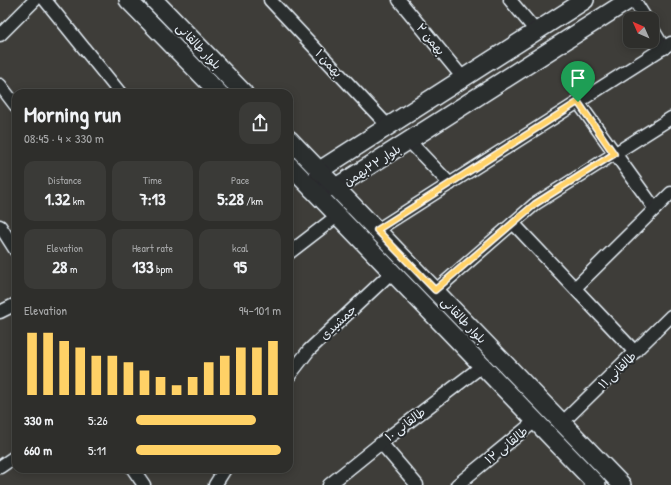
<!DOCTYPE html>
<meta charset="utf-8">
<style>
:root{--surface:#2e2e2b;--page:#3a3a37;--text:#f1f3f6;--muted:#a7a8a9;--line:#494a47;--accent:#ffd166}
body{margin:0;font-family:"Patrick Hand","Playpen Sans Arabic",sans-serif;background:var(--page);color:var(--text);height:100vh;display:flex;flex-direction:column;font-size:15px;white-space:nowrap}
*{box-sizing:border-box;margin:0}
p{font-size:13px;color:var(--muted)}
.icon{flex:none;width:22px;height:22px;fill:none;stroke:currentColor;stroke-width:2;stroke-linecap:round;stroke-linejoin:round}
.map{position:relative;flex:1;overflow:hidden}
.details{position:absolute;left:12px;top:89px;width:281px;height:384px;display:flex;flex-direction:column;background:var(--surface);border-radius:12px;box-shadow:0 2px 10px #0003,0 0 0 1px var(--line)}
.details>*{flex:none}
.needle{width:26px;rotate:315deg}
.fabs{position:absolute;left:623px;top:12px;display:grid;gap:8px}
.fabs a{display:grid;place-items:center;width:36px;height:36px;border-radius:8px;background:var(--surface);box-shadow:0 2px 10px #0003,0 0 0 1px var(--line);font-size:20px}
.pin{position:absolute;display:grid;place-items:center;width:34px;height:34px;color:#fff;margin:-41px -17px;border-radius:50% 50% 50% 0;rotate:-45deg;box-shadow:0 0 4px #0007}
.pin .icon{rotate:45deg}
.round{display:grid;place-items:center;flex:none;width:42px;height:42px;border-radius:12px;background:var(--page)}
.summary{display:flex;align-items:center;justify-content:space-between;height:68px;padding:0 12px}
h1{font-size:22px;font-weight:700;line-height:30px}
.metrics{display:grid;grid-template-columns:repeat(3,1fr);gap:6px;height:68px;padding:4px 12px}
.metrics div{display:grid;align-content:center;border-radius:10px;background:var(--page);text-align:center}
.metrics b{font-size:17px;font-weight:700}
.metrics small{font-size:11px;font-weight:400}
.metrics p{font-size:11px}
.chart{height:112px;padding:8px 12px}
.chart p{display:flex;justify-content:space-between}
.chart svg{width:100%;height:72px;margin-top:4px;stroke:var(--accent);stroke-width:6}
ul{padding:0 12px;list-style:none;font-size:13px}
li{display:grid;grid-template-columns:64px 48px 1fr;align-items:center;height:30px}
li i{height:10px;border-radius:5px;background:var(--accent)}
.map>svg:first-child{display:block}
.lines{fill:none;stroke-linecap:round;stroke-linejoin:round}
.street-casing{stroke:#e8f1f8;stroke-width:15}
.secondary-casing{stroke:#e8f1f8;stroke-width:20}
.street{stroke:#2a2d2e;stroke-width:12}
.secondary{stroke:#2a2d2e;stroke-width:17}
.route-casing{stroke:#fff;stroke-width:8}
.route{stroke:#ffd166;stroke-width:5}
.labels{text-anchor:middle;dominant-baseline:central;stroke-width:4;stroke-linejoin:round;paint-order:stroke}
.street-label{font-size:12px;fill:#e8f1f8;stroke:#2a2d2e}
</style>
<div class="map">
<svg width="671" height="485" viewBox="0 0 671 485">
<rect width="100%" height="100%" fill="#3e3d39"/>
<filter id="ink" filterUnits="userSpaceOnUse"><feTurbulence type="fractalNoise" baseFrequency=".025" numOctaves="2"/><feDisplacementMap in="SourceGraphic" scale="8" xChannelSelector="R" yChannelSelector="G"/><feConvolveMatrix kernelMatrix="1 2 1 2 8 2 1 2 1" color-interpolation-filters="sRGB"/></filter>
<g filter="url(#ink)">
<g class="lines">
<g class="street-casing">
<g id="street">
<polyline points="45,0 120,93"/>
<polyline points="270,0 388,126"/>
<polyline points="399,0 463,78"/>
<polyline points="510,0 536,31"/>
<polyline points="634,0 646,19"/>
<polyline points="652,28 664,48"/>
<polyline points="0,35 35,0"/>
<polyline points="0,85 16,106"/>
<polyline points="578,102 655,209"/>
<polyline points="409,141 450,184"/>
<polyline points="513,223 635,352"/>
<polyline points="0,226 16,251"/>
<polyline points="377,230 671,43"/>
<polyline points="289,253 337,216"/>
<polyline points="575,288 671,193"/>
<polyline points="435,291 535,204 671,118"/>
<polyline points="0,312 16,304"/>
<polyline points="289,376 309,350 392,272"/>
<polyline points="562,423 671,316"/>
<polyline points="381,443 417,485"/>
<polyline points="0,467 16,456"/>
<polyline points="133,469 144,485"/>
<polyline points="215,485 225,469"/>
<polyline points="329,485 381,443 482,366"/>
<polyline points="457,485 535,421"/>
</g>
</g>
<g class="secondary-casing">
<g id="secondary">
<polyline points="128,0 219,93"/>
<polyline points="154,0 244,93"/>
<polyline points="585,0 320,170 312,189 336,187 629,0"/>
<polyline points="289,139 622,485"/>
<polyline points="289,165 597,485"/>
</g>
</g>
<use href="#street" class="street"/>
<use href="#secondary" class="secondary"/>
</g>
</g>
<g class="lines" filter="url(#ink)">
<g class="route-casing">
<polygon id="route" points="578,102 614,154 535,204 435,290 377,230"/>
</g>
<use href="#route" class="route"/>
</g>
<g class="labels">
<g class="street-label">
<text transform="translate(431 39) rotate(50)">بهمن ۲</text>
<text transform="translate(199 46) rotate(46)">بلوار طالقانی</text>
<text transform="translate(329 63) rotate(47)">بهمن ۱</text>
<text transform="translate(372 165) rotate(-33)">بلوار ۲۲بهمن</text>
<text transform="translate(464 320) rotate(46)">بلوار طالقانی</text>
<text transform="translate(338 322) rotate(-43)">جمشیدی</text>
<text transform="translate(617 370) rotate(-44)">طالقانی ۱۱</text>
<text transform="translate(405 424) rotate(-37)">طالقانی ۱۰</text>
<text transform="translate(506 445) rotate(-39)">طالقانی ۱۲</text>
</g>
</g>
</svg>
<div class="fabs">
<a><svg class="needle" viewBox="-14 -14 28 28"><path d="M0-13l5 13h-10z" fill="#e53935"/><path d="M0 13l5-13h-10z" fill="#a7a8a9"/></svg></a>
</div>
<div class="pin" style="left:578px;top:102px;background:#1e9e55"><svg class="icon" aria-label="arrive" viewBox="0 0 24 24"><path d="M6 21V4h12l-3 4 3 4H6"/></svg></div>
<section class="details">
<div class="summary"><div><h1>Morning run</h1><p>08:45 · 4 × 330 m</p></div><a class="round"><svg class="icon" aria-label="share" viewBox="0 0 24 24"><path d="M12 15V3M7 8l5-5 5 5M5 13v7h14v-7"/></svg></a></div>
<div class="metrics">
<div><p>Distance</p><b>1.32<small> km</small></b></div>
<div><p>Time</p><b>7:13</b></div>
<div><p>Pace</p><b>5:28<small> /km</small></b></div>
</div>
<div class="metrics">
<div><p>Elevation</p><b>28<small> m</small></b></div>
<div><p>Heart rate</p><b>133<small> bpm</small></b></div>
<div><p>kcal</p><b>95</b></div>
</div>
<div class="chart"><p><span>Elevation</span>94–101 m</p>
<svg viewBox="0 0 160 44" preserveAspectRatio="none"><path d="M5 44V6M15 44V6M25 44V11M35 44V15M45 44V20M55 44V20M65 44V24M75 44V29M85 44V33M95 44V38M105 44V33M115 44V24M125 44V20M135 44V15M145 44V15M155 44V11"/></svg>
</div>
<ul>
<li><b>330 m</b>5:26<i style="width:83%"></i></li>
<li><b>660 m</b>5:11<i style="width:100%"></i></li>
</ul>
</section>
</div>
